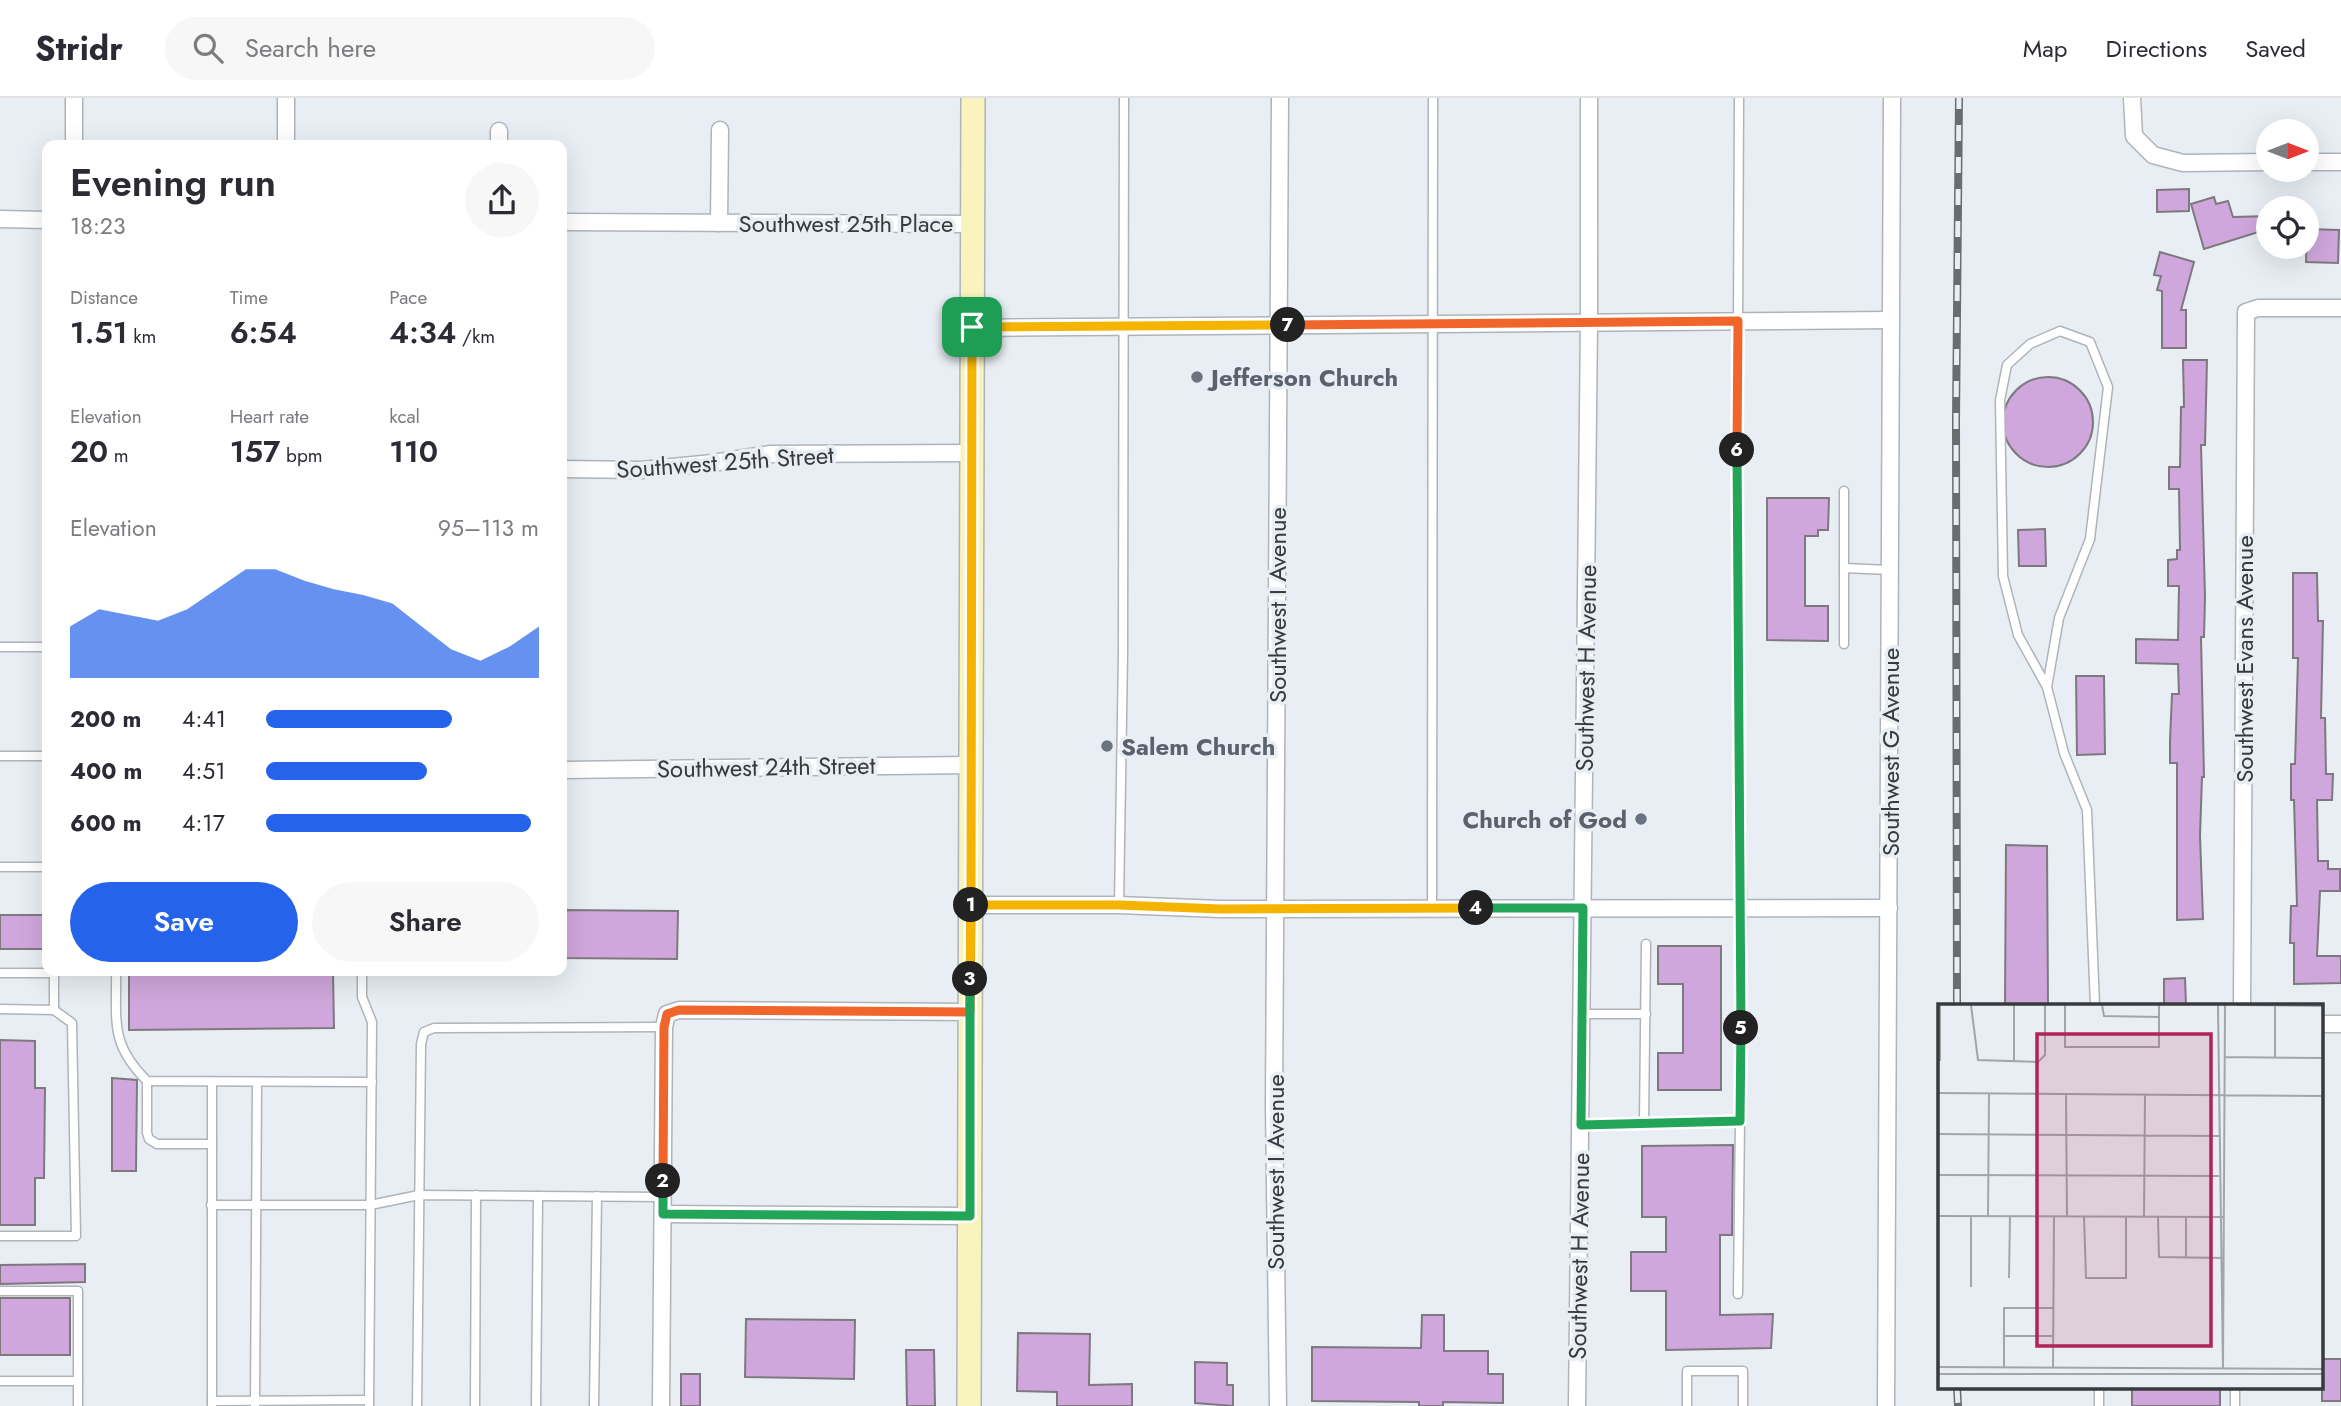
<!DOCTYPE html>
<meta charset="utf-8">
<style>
:root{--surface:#fff;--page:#f7f7f7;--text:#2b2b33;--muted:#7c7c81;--line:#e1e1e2;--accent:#2563eb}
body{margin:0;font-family:Jost,sans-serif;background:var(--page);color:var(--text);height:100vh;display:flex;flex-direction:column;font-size:26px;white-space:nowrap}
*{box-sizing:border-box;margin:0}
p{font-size:23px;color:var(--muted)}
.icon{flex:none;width:38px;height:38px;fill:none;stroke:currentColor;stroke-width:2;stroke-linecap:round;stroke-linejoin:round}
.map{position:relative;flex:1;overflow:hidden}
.drawer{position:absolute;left:42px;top:42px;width:525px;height:836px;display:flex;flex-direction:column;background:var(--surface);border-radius:14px;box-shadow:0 7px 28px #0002}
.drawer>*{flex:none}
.needle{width:46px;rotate:90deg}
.controls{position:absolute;left:2256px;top:21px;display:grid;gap:14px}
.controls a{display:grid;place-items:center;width:63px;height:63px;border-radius:50%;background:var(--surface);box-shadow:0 7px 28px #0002;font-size:35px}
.pin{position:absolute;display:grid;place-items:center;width:60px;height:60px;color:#fff;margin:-30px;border-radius:14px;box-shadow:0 4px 10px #0006}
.km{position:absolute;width:35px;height:35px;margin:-18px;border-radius:50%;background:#222;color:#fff;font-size:19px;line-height:35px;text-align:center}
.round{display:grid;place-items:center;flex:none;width:74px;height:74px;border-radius:37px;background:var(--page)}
.summary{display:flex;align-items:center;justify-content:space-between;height:119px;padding:0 28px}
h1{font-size:38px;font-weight:600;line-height:52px}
.stats{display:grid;grid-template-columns:repeat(3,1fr);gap:10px;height:119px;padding:7px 28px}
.stats div{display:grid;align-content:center}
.stats b{font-size:30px;font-weight:600}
.stats small{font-size:19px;font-weight:400}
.stats p{font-size:19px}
.chart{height:196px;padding:14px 28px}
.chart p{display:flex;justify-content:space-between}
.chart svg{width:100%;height:126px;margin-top:7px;fill:var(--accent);opacity:.7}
.action{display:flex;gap:14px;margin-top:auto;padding:14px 28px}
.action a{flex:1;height:80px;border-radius:42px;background:var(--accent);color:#fff;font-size:28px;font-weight:600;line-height:80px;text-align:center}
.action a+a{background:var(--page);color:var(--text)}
ul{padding:0 28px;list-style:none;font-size:23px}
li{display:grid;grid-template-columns:112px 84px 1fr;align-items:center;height:52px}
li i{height:18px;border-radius:9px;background:var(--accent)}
header{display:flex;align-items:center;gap:42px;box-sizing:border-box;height:98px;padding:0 35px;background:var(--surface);border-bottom:2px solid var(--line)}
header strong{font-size:33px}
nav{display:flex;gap:38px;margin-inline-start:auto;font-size:24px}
.search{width:490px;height:63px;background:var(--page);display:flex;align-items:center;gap:18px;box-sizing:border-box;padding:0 24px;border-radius:38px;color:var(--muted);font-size:26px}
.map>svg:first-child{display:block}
.building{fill:#d0a7dc;stroke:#7d797e;stroke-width:2}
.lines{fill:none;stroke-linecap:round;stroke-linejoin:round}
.lane-casing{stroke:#aeb4b9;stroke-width:11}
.street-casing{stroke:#aeb4b9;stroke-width:19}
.secondary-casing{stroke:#aeb4b9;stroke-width:26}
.lane{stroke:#fff;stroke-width:8}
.street{stroke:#fff;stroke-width:16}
.secondary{stroke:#f9f3be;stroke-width:23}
.rail-casing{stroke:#6a6d70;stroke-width:8}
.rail{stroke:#e8eef3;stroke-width:5;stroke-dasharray:16;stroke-linecap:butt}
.split-1-casing{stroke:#fff;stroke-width:14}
.split-2-casing{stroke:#fff;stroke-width:14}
.split-3-casing{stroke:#fff;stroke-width:14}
.split-4-casing{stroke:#fff;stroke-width:14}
.split-5-casing{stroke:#fff;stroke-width:14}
.split-6-casing{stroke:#fff;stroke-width:14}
.split-7-casing{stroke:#fff;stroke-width:14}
.split-8-casing{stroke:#fff;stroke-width:14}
.split-1{stroke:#f5b400;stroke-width:9}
.split-2{stroke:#f0652b;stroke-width:9}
.split-3{stroke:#22a559;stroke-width:9}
.split-4{stroke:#f5b400;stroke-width:9}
.split-5{stroke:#22a559;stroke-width:9}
.split-6{stroke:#22a559;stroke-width:9}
.split-7{stroke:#f0652b;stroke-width:9}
.split-8{stroke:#f5b400;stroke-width:9}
.worship-dot{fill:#6b7280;stroke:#e8eef3;stroke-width:2.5}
.labels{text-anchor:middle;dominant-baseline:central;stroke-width:7;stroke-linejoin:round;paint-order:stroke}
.street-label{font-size:24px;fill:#383a3c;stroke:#e8eef3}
.worship-label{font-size:24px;font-weight:bold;fill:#5b616d;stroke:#e8eef3;text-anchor:start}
.inset-road{fill:none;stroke:#a2a6aa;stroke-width:2}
.view{fill:#b12359;fill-opacity:0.15;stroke:#b12359;stroke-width:3.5}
.inset-edge{fill:none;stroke:#383a3c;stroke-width:3.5}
</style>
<header>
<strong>Stridr</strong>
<div class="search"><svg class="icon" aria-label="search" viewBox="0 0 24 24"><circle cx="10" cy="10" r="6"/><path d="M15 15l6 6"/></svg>Search here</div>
<nav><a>Map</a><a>Directions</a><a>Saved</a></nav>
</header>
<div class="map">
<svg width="2341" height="1308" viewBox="0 0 2341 1308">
<rect width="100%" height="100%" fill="#e8eef3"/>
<g class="building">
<polygon points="2189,91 2189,113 2157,114 2157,92"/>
<polygon points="2214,99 2216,106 2228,103 2233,119 2268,118 2268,131 2204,151 2191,106"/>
<polygon points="2307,131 2339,132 2338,165 2306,164"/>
<polygon points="2160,154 2194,164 2181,212 2186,212 2186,250 2162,250 2162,193 2157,192 2161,178 2154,177"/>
<polygon points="2183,262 2207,262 2205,347 2201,347 2205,499 2204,539 2201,539 2204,679 2202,679 2200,738 2203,821 2177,822 2177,665 2170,665 2170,643 2172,596 2179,596 2178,566 2136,565 2136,541 2178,542 2179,488 2168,488 2168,462 2177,461 2177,452 2180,452 2179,391 2169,391 2169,369 2180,369 2181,309 2184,309"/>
<circle cx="2048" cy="324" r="45"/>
<polygon points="1767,400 1829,400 1828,432 1818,432 1818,438 1805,438 1805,508 1828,508 1828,543 1767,542"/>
<polygon points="2045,431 2046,468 2019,468 2018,432"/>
<polygon points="2293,475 2317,475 2318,523 2323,523 2321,620 2325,620 2326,676 2333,676 2332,702 2317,702 2318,763 2328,763 2328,771 2340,771 2340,793 2320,793 2317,858 2341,858 2341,885 2294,886 2294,845 2290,845 2291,808 2297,808 2294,702 2291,702 2291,666 2295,666 2298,560 2293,560"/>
<polygon points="2076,578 2104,578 2105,656 2077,657"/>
<polygon points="2006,747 2047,748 2048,907 2005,907"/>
<polygon points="562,812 678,813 677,861 562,860"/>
<rect x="0" y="817" width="47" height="34"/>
<polygon points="1658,848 1721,848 1721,992 1658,992 1658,955 1683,955 1683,886 1658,886"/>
<polygon points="129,873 333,873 334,930 129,932"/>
<polygon points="2185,880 2186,907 2164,907 2164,881"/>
<polygon points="0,942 35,943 35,990 45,990 44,1080 35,1080 35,1127 0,1127"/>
<polygon points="112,980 137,982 136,1073 112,1073"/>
<polygon points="1733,1047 1732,1137 1720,1137 1720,1217 1773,1216 1771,1250 1666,1252 1666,1193 1631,1193 1631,1154 1666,1154 1666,1119 1642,1119 1642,1048"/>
<polygon points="85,1166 85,1184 0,1186 0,1167"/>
<rect x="0" y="1200" width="70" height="57"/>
<polygon points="1422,1217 1444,1217 1444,1253 1488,1253 1488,1276 1503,1276 1503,1305 1443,1304 1443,1308 1419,1308 1419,1304 1312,1303 1312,1249 1421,1250"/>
<polygon points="746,1221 855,1222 854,1281 745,1279"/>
<polygon points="1018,1235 1090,1236 1089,1287 1132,1286 1132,1308 1057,1308 1057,1294 1017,1293"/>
<polygon points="906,1252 934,1252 935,1308 907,1308"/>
<rect x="2322" y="1261" width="19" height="42"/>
<polygon points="1195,1264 1227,1265 1227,1287 1233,1287 1233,1308 1195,1305"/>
<rect x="681" y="1276" width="19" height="32"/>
<rect x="2132" y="1289" width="88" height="19"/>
</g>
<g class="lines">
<g class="lane-casing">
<g id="lane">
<polyline points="1844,393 1844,470"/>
<polyline points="1844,546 1844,470 1890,472"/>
<polyline points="0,549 47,549"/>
<polyline points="2047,589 2059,520 2090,441 2108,289 2090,244 2060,233 2030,246 2007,267 2000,302 2003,478 2018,537 2047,589 2064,655 2087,712 2095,907"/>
<polyline points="0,658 47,658"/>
<polyline points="0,769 47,769"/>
<polyline points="1119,807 1123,555 1124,0"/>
<polyline points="1432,811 1433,0"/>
<path d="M116,873c1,50 -7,72 31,110l225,1"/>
<polyline points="362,873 362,899 372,924 369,1308"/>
<polyline points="0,875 54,875 54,912"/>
<polyline points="0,911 54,912 72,925 76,1138 0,1138"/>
<polyline points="1582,916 1646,916"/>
<polyline points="147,983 147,1035 149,1041 157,1046 212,1046"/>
<polyline points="212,984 212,1308"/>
<polyline points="1644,1025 1646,846"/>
<polyline points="1581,1027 1740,1023 1742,810 1737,462 1739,0"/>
<polyline points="211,1107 370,1107 419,1097 663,1099"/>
<polyline points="0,1193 78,1193 78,1308"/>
<polyline points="1738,1196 1740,1023"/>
<polyline points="0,1283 78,1283"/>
<polyline points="2099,1289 2099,1308"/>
<polyline points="212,1303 369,1302"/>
<polyline points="255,1308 257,984"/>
<polyline points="417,1308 421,946 424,934 434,930 664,929"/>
<polyline points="475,1308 476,1097"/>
<polyline points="536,1308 538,1098"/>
<polyline points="594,1308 597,1098"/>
<polyline points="1687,1308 1687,1273 1743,1273 1743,1308"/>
<polyline points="2235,1308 2235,1289"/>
</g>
</g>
<g class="street-casing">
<g id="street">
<polyline points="286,0 286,47"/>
<polyline points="2132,0 2134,38 2153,57 2183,65 2268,64"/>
<polyline points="74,47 74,0"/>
<polyline points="499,47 499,33"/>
<polyline points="2306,64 2341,64"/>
<polyline points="0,121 47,122"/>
<polyline points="562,124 973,126"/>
<polyline points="719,125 720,32"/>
<polyline points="972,230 1891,222"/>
<polyline points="562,371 641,372 713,365 770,356 972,355"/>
<polyline points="562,672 971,667"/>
<polyline points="971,807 1119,807 1220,811 1889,810"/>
<polyline points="2242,907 2246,214 2258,210 2341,210"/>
<polyline points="2322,926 2341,926"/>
<polyline points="663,1116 970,1118"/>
<polyline points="661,1308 664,929 667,916 679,912 970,914"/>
<polyline points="1278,1308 1274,1007 1280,0"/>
<polyline points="1577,1308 1589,224 1589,0"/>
<polyline points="1886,1308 1892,0"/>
</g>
</g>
<g class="secondary-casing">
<polyline id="secondary" points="969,1308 973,0"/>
</g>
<use href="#lane" class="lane"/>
<use href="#street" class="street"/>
<use href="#secondary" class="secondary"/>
<g class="rail-casing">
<g id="rail">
<polyline points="1957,907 1956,322 1959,0"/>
<polyline points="1957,1289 1958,1308"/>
</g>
</g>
<use href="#rail" class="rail"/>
</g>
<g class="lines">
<g class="split-1-casing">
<polyline id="split-1" points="971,807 972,229"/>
</g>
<g class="split-2-casing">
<polyline id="split-2" points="663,1083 664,929 667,916 679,912 970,914 971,807"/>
</g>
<g class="split-3-casing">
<polyline id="split-3" points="663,1083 663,1116 970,1118 970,881"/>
</g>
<g class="split-4-casing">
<polyline id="split-4" points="970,881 971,807 1119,807 1220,811 1476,810"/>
</g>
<g class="split-5-casing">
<polyline id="split-5" points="1476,810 1583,810 1581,1027 1740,1023 1741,930"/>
</g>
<g class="split-6-casing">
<polyline id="split-6" points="1737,352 1741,930"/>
</g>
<g class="split-7-casing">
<polyline id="split-7" points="1288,227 1738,223 1737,352"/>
</g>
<g class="split-8-casing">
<polyline id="split-8" points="972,229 1288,227"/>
</g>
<use href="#split-1" class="split-1"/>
<use href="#split-2" class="split-2"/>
<use href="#split-3" class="split-3"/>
<use href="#split-4" class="split-4"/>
<use href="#split-5" class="split-5"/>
<use href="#split-6" class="split-6"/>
<use href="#split-7" class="split-7"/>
<use href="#split-8" class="split-8"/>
</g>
<g class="worship-dot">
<circle cx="1197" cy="279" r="7"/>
<circle cx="1107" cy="648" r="7"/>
<circle cx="1641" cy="721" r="7"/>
</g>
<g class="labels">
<g class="street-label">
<text x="846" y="125">Southwest 25th Place</text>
<text transform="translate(725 364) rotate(-4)">Southwest 25th Street</text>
<text transform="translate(1277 507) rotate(-90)">Southwest I Avenue</text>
<text transform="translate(2244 561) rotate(-90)">Southwest Evans Avenue</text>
<text transform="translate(1586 570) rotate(-89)">Southwest H Avenue</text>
<text transform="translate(1890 654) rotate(-90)">Southwest G Avenue</text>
<text transform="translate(766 669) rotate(-1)">Southwest 24th Street</text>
<text transform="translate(1275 1074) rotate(-90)">Southwest I Avenue</text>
<text transform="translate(1579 1158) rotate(-89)">Southwest H Avenue</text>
</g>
<g class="worship-label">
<text x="1211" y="279">Jefferson Church</text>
<text x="1121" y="648">Salem Church</text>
<text x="1627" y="721" text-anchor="end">Church of God</text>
</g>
</g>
<g transform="translate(1938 906)">
<rect width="385" height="385" fill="#e8eef3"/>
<path class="inset-road" d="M2,1v56M33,1l7,55 60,2 7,-7v-50M76,1v57M127,1v42h94v-42M164,1l2,11 55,1M280,1l5,363M299,1l86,1M337,1v52M286,53l99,1M0,89l385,3M128,90l1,122M0,130l281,2M0,171l281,1M0,212l285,1M50,212l1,-122M146,213l2,61h40v-61M206,213l1,-123M220,213l1,40 64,1M248,253v-40M71,274l1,-62M33,283v-71M66,332h49M0,363l385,2M66,363v-59h49M115,364l1,-152M285,364l2,-363M0,370h385"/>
<path class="view" d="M99,30h174v312h-174z"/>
<rect width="385" height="385" class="inset-edge"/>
</g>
</svg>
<div class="controls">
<a><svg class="needle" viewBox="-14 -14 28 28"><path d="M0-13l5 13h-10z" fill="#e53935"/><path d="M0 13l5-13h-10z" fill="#7c7c81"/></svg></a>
<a><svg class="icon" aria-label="locate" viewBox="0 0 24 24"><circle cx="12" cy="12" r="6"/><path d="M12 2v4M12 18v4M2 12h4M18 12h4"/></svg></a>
</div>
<div class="pin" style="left:972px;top:229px;background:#1e9e55"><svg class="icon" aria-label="arrive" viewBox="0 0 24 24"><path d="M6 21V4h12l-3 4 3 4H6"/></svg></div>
<b class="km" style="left:971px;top:807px">1</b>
<b class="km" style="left:663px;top:1083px">2</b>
<b class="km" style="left:970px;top:881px">3</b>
<b class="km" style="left:1476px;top:810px">4</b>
<b class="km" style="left:1741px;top:930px">5</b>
<b class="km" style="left:1737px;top:352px">6</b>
<b class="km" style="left:1288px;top:227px">7</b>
<section class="drawer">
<div class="summary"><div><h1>Evening run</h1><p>18:23</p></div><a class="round"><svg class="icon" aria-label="share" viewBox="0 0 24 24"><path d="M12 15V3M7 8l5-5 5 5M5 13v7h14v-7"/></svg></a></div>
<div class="stats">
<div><p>Distance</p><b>1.51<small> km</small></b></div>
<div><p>Time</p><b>6:54</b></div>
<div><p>Pace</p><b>4:34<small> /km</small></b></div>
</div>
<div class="stats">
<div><p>Elevation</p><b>20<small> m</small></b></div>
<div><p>Heart rate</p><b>157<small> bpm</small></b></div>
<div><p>kcal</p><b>110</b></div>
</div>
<div class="chart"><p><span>Elevation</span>95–113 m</p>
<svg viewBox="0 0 160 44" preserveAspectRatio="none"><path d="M0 44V26L10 20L20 22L30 24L40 20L50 13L60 6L70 6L80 10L90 13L100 15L110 18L120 26L130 34L140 38L150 33L160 26V44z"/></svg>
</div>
<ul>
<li><b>200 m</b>4:41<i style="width:68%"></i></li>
<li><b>400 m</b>4:51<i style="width:59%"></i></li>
<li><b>600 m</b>4:17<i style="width:97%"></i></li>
</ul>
<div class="action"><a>Save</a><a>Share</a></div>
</section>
</div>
